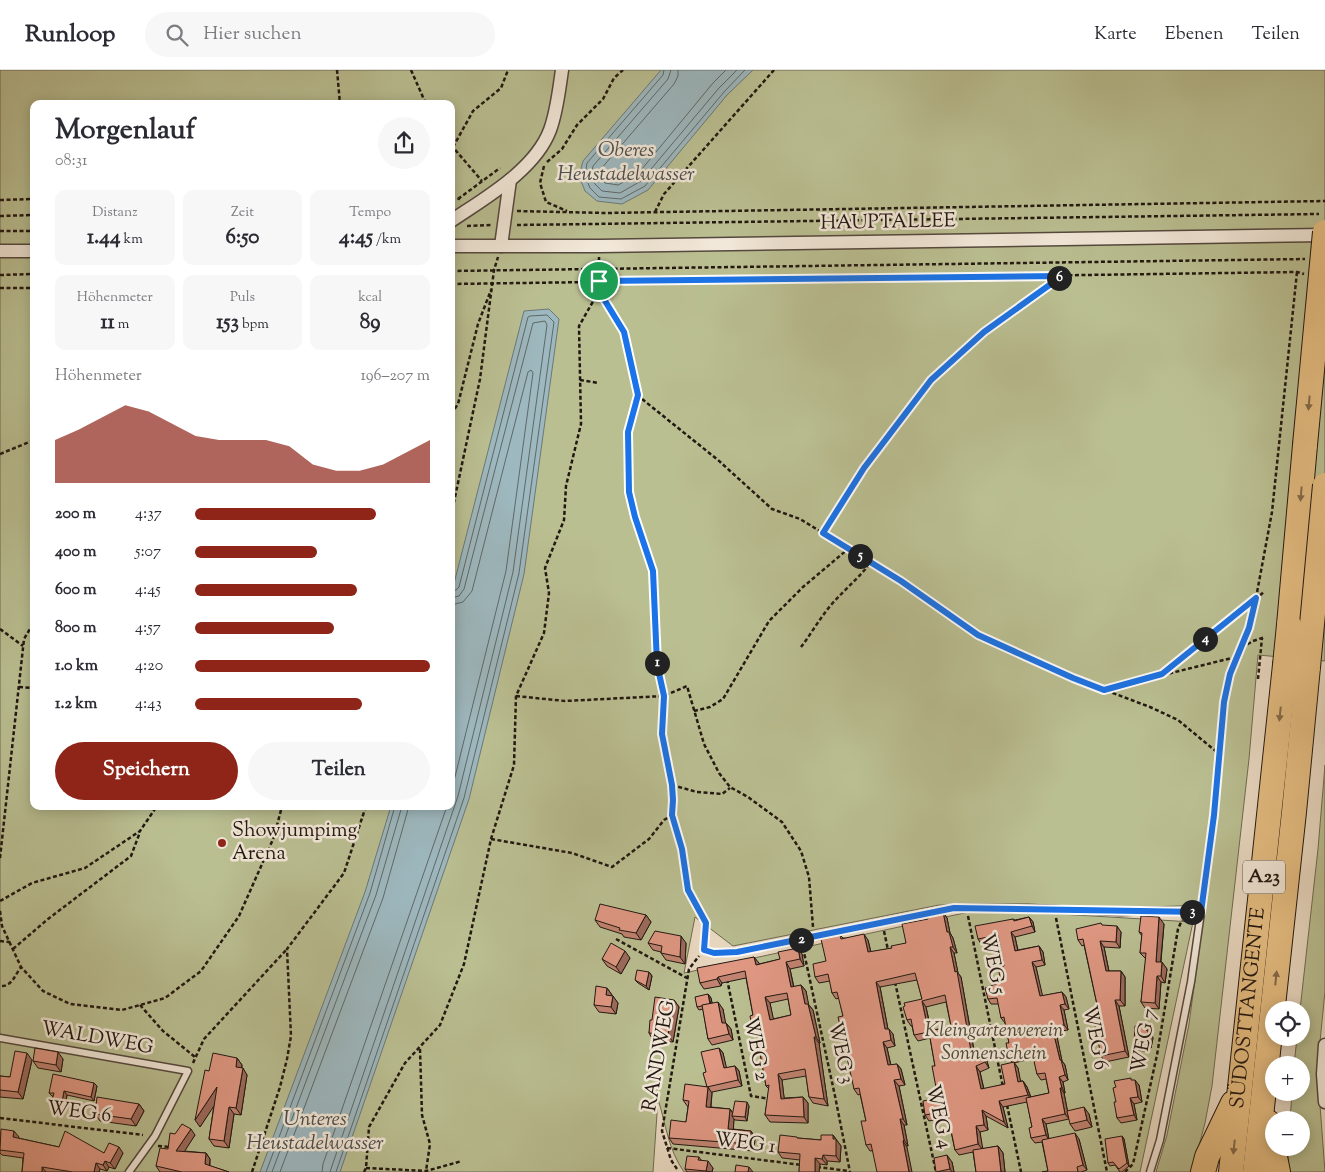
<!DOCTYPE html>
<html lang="de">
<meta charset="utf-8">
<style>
:root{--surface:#fff;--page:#f7f7f7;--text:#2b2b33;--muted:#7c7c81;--line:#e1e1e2;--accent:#8f2418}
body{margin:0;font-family:"Sorts Mill Goudy",serif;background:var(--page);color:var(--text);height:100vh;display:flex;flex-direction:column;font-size:19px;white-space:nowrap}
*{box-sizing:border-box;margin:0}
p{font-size:16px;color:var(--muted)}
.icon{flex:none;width:28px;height:28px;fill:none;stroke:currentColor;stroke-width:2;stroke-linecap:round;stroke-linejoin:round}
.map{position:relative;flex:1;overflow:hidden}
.panel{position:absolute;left:30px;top:30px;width:425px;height:710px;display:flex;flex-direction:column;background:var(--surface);border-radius:10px;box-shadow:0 2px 12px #0003}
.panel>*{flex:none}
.fabs{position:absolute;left:1265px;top:931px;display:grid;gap:10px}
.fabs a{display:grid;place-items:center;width:45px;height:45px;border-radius:50%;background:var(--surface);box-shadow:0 2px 12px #0003;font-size:25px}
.pin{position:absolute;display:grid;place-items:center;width:42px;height:42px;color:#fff;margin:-21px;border:2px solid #fff;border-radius:50%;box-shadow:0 1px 5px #0007}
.km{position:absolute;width:25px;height:25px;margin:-12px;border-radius:50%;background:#222;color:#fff;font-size:14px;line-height:25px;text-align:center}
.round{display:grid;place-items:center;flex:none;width:52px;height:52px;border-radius:26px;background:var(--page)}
.overview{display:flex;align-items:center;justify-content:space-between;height:85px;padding:0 25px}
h1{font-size:28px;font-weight:800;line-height:38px}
.metrics{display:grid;grid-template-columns:repeat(3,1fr);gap:8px;height:85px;padding:5px 25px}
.metrics div{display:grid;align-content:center;border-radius:10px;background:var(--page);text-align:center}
.metrics b{font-size:21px;font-weight:800}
.metrics small{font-size:14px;font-weight:400}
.metrics p{font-size:14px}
.chart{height:140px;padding:10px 25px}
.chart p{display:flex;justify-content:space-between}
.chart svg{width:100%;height:90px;margin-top:5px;fill:var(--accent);opacity:.7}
.button{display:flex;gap:10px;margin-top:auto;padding:10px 25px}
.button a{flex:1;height:58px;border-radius:30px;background:var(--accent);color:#fff;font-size:20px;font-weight:800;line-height:58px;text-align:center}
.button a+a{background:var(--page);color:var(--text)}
ul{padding:0 25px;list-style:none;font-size:16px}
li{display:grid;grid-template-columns:80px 60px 1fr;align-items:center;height:38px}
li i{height:12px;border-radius:6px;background:var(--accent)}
header{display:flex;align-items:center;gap:30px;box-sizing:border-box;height:70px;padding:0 25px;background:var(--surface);border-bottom:1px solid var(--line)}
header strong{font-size:24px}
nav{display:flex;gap:28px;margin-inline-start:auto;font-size:18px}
.search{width:350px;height:45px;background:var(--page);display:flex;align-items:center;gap:12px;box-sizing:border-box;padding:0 18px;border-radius:28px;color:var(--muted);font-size:19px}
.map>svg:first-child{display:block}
.green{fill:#babf92;stroke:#6e6b52;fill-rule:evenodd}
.water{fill:#9db8bf;stroke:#6b7879}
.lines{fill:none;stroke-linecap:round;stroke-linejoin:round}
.shore{stroke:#5f6868;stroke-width:1}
.service-casing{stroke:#54483e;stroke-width:9}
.minor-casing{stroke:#54483e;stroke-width:15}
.motorway-casing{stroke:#211711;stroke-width:26}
.path{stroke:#211711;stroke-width:2.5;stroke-dasharray:4 2.5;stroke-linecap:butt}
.service{stroke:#f2e8d9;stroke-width:6}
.minor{stroke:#f2e8d9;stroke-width:12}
.motorway{stroke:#e6be82;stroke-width:24}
.motorway-bridge-casing{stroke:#211711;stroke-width:26;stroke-linecap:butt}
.motorway-bridge{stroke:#e6be82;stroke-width:24}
.wall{fill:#c18371;stroke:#211711;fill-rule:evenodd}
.shaded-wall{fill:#9d6a5c;stroke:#211711}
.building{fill:#e09883;stroke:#211711;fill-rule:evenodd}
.oneway{fill:#846a4a}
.route-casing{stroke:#fff;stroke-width:10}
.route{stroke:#1a73e8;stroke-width:6}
.poi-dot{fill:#8f2418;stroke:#f2e8d9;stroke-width:2}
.labels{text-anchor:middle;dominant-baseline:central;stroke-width:5;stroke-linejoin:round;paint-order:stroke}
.shield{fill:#f2e8d9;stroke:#60564d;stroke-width:1}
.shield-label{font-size:19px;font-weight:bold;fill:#211711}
.street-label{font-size:20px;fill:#211711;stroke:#f2e8d9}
.poi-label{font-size:20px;fill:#211711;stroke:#f2e8d9;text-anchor:start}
.park-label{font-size:20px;font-style:italic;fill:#4f4938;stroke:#f2e8d9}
.water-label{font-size:21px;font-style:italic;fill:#4c4f4e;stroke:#f2e8d9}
</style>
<header>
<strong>Runloop</strong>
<div class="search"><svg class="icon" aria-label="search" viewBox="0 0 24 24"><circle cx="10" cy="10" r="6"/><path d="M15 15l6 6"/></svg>Hier suchen</div>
<nav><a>Karte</a><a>Ebenen</a><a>Teilen</a></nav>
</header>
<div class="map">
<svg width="1325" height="1102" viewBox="0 0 1325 1102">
<rect width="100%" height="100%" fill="#ebdbc4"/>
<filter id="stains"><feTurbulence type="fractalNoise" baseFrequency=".004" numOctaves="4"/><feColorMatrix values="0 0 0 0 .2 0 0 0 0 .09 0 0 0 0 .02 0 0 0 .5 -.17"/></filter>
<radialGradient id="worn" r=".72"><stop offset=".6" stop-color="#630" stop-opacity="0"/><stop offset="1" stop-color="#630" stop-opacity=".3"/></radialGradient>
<g class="green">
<path d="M0,0h1325v591l-67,-6 -9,104 -37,327 -7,37 -13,49h-36l11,-37 22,-111 16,-119 -55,2 -211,-2 -206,41 -38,-29 -11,56 285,-61 90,2 134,8 -53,250h-456c-16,-23 -18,-47 -26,-73l-5,73h-653zM34,34h417v702h-417z"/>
<polygon points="1325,695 1325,921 1319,982 1319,1022 1325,1102 1288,1102 1288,1078 1301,1078 1301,1050 1290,1050 1292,1023 1301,1022 1301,995 1294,995 1297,968 1301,968 1300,940 1318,779"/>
</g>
<g class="water">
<polygon points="661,0 753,0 727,25 648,120 622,134 597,131 585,121 579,106 583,91"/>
<polygon points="549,239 559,249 524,504 469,729 340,1102 260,1102 365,822 391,736 451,736 451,525 524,241"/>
</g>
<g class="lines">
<g class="shore">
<polyline points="664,0 663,5 587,93 585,106 590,118 599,127 621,129 645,116 724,22 745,0"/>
<polyline points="671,0 668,9 593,96 591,106 595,114 602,121 620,123 641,111 719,18 737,0"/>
<polyline points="678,0 678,6 674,14 600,100 599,105 605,113 618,115 637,105 713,13 726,0"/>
<polyline points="451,535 463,532 472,521 528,302 531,300 533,303 506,501 451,723"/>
<polyline points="266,1102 370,823 395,736"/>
<polyline points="272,1102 376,825 402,736"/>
<polyline points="280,1102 383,828 409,736"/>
<polyline points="322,1102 323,1094 447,736"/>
<polyline points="330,1102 458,726 513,502 547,255 545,251 533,253 464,519 459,526 451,528"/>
<polyline points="336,1102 464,728 519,503 554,252 547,245 530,246 528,247 459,517 456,520 451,521"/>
</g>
<g class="service-casing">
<g id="service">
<polyline points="704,880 714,883 737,882 954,838 1028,838 1120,842 1146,841 1201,842 1191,912 1160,1070 1150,1102"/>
<polyline points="0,968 188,1001 155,1066 129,1102"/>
</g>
</g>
<g class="minor-casing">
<g id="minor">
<path d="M451,151c34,-23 84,-51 99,-91 7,-19 9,-40 12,-60"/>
<polyline points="451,176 600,176 1325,165"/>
<polyline points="501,176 510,110"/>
<polyline points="0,181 34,181"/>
<polyline points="1325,975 1323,1004 1325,1032"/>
</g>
</g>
<g class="motorway-casing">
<g id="motorway">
<polyline points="1289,555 1305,375"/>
<polyline points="1268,1052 1278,1102"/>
<polyline points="1203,1102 1207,1087 1233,1033"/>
<path id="s1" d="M1231,1102l54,-507"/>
<polyline points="1255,1102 1294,742 1308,597"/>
</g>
</g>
<g class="path">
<polyline points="337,0 340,34"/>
<polyline points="411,0 426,34"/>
<polyline points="451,75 482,111"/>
<polyline points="453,77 473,41 501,18 508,0"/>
<polyline points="547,92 562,79 577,55 603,29 614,8 623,0"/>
<polyline points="544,96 540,113 546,132 567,141"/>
<polyline points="451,128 460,129"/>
<polyline points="458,129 500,98"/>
<polyline points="0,130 34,129"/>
<polyline points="517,141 605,143 1325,131"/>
<polyline points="655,142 664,124 774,0"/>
<polyline points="0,146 34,145"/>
<polyline points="517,155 1319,144"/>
<polyline points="467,156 491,155"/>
<polyline points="0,161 34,161"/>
<polyline points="599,187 599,221 624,263 637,325 628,362 629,422 635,447 653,501 657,594 664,626 662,664 672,715 673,730 672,745 683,779 688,820 706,853 704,872"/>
<polyline points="451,201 1305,189"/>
<polyline points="0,205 34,204"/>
<polyline points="451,214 1297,202 1304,204"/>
<polyline points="0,218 34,218"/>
<polyline points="580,310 599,313"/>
<polyline points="637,325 718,390 772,439 800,449 823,463 901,511 979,565 1073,608 1150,637 1178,650 1218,683"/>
<polyline points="451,344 458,334 478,254 491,220"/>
<polyline points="0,384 34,370"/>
<polyline points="451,446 480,309 494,200 498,187"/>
<path d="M823,463c46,-72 94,-146 160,-201 25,-20 53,-36 78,-55"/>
<polyline points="0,559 23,576"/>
<path d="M801,577c10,-13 19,-29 30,-42 13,-15 28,-27 40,-43"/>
<polyline points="1241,578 1253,544 1272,442 1297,202"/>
<polyline points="1164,603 1264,522"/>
<polyline points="1258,609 1262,568"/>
<polyline points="19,617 34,618"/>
<polyline points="1106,619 1236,587"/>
<polyline points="516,626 565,631 664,626 687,616 704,674 719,703 730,717 748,727 782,752 801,781 809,807 813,857"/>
<polyline points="694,641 710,637 723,629 769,551 803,517 848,479"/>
<polyline points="672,715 697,722 722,724 730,718"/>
<polyline points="491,769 572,783 612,797 649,769 664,750 672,745"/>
<polyline points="0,788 24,569 34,552"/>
<polyline points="0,831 32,813 85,798 140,761 157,736"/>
<polyline points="1202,833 1214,745 1224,632 1230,605 1241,578 1253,571 1265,567"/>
<polyline points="0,841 2,856 21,897 43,921 70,934 122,940 165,928 201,901 239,846 274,767 282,736"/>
<polyline points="968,846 1003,1017"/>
<polyline points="1056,848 1107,1102"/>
<polyline points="884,861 888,880"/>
<polyline points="616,869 687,908"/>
<polyline points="0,871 10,872"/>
<polyline points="803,878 835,1026 850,1102"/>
<polyline points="13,879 48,849 131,786 140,762"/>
<polyline points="727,909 751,1026 771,1029"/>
<polyline points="895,912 936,1102"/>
<path d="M2,916c10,0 13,-11 19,-19"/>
<polyline points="140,935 163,961 195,987"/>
<polyline points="420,979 422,1045 430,1074 426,1101"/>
<polyline points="193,993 204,969 287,879"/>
<polyline points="1007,1035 1021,1102"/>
<polyline points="0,1048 143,1065"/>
<polyline points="158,1076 170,1077"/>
<polyline points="667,1078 802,1095"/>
<polyline points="817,1097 849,1101"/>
<polyline points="366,1098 426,1101 462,1091"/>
<polyline points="677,1099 671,1090 662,1061 689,899 699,886"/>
<polyline points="252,1102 280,1017 287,989 291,966 287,879 344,803 366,736"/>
<polyline points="364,1102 366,1098 369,1057 405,993 440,955 464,894 491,769 514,695 516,626 544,563 549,523 545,498 564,450 566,416 581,354 579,256 599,221"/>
<polyline points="1125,1102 1133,1094 1157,985 1178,859 1182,850"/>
</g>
<use href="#service" class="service"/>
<use href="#minor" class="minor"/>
<use href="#motorway" class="motorway"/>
<g class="motorway-bridge-casing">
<g id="motorway-bridge">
<polyline points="1305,375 1325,162"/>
<polyline points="1285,595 1289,555"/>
<polyline points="1308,597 1325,415"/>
</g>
</g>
<use href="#motorway-bridge" class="motorway-bridge"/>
</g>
<g class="wall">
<path d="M943,842l4,6 3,15 3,5 4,15h-3l4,20 3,4 13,73 8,2 4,6 3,10 -9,4 4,17 21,-5 7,-22 -3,-4v-15l-4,-20 -4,-5 -2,-14h-8l-3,-5 13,-17 3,-16 -5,-25 -18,3 -3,-5 35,-20 2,1 14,-3 4,5 2,10 -20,5 3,13 21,-4 4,6 2,13 -9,2 6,29 20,-4 4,5 3,12 -5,1 4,20 -12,2 6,29 3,4 3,15 -5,2 2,11h-1l5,26 -23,5 3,15h30l8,31 -6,2h-39l6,-1 -6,-29 -7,1 -4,-5 1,-11 -5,-25 -24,5 5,21 -22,-12 2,14 -8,2 2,17 16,-3 5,7 2,19h-29l-3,-20 -14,3 -4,-5 -7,-33 -19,4 -4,-6 13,-17 -3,-32 -5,-28 -12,3 -4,-6 -2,-9h-1l-4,-6 15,-21 -5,-19 -37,7 8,42 5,5 2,12 -8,2 4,17 6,-1 4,5 4,16 -6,1 8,39h-3l4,21 -38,5 -4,-6v-24l-6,-27 -2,1 -4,-6 -11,-73 -4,-18 -3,1 -4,-6 -2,-12 -11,2 -4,-6 11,-16 14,-26 3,3 25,2 3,12 21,-4 14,-5 22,-24zM946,932l5,24 -17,4 -1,-4 -4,-6 -3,-13zM1034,988l3,16 4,6 5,-1 3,14 -18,4 -4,-10 -4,-6h-3l-2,-13 -4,-5z"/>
<polygon points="646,845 651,852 641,870 624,867 622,864 600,857 595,850"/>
<polygon points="1164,854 1161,892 1167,899 1165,913 1161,912 1159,939 1145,938 1141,932 1146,889 1140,883 1142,866 1139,862"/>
<polygon points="1103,856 1121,862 1120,878 1104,877 1109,901 1121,901 1125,907 1125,936 1119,936 1129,987 1105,992 1101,986 1098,939 1084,875 1082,876 1078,870"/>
<polygon points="648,873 686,873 685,894 666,890 661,883 661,882 653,880"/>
<path d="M802,884l2,12 -14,3 4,18 7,-2 5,6 2,13 5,6 7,33h-1l9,63 -15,-3 -4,-6 -3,-21 -24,4 2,18 19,-1 5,6v20l-38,-1 -5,-7 4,-26 -3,-3 -9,-49 -4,-7v-15l-7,-37 -24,5 -1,3 -17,3 -4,-6 54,-26 5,7zM788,929l3,16 -18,4 -3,-16z"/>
<polygon points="630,888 621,904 607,896 602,889"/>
<polygon points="649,902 652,906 649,920 638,913 635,910"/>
<polygon points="607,918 612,925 612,926 618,933 616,944 599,942 594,935"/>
<polygon points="708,924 711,928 712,933 723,939 725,953 726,953 731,959 733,970 712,975 708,969 703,939 699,940 697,937"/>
<polygon points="674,930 679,937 673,972 653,970 649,963 652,950"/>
<polygon points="1147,957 1152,964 1152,966 1153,968 1151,978 1149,978 1148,982 1138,980 1134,973"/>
<polygon points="719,978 723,983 726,998 735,996 739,1001 742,1016 712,1022 712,1023 711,1037 730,1039 733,1043 749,1036 747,1051 735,1050 734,1049 733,1059 751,1061 755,1068 754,1081 673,1074 669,1068 686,1052 688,1037 683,1030 707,1016 706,1002"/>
<polygon points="237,988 242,995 242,998 247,1005 241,1045 234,1044 229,1078 214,1076 209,1069 214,1035 200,1057 209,1001"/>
<polygon points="63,989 61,1002 38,998 33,991"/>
<polygon points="32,990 23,1029 0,1027 0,1006 10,1007"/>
<polygon points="1132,1010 1139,1015 1142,1032 1134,1034 1137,1050 1121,1053 1117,1048 1116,1032"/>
<polygon points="94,1013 97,1016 94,1031 67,1025 65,1036 55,1034 52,1030 53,1026 52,1026 49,1023"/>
<polygon points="139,1034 144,1041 136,1056 100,1051 95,1044"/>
<polygon points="1089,1044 1092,1057 1075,1061 1070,1054"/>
<polygon points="0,1063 19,1067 18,1068 59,1077 104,1083 123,1083 115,1099 109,1097 107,1101 100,1099 99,1102 22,1102 23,1088 2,1085 0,1083"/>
<polygon points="195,1065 184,1081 206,1083 210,1089 210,1096 229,1102 160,1102 156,1096 168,1079"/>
<polygon points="833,1065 841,1076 840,1092 827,1091 827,1095 820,1094 819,1102 799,1102 800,1090 782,1088 778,1082 798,1068 821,1070"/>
<polygon points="1122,1066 1124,1069 1129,1096 1122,1102 1120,1102 1115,1095 1110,1096 1108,1093"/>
<polygon points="699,1087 701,1090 713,1098 712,1102 687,1102 685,1099"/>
<polygon points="952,1092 954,1102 936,1102"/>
</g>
<g class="shaded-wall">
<polygon points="943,842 947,848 950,863 953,868 957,883 953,877 947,862"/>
<polygon points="646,845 651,852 641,870 636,863"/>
<polygon points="1029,847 1033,852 1035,862 1032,856"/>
<polygon points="1159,847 1164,854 1160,898 1156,892"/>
<polygon points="1117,856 1121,862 1120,878 1116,872"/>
<polygon points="1011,862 1015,867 1019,886 1015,881"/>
<polygon points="864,864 868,870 872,888 868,882"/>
<polygon points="681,866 686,873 685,894 680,887"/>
<polygon points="1100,871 1104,877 1110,907 1106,901"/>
<polygon points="1039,876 1043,882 1045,895 1042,890"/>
<polygon points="950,877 954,883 958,903 961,907 975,987 971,981"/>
<polygon points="798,878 802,884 804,896 800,889"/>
<polygon points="625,881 630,888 621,904 616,897"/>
<polygon points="754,887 759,893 760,901 756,895"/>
<polygon points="786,892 790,899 795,924 791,917"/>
<polygon points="1032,892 1036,897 1044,932 1040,926"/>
<polygon points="1162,892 1167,899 1165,913 1161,906"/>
<polygon points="1121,901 1125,907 1125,936 1120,930"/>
<polygon points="649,902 652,906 649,920 646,916"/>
<polygon points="1157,906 1161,912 1159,939 1155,933"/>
<polygon points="718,907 722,913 721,916 717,909"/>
<polygon points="876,912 880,917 889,965 885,959"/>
<polygon points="801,915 806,921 810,941 805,934"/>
<polygon points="607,918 612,925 611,932 606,925"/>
<polygon points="1062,922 1066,927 1069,939 1065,934"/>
<polygon points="708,924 711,928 713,937 711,934"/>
<polygon points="613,926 618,933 616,944 611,937"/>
<polygon points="765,927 770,933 775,956 770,950"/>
<polygon points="674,930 679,937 673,972 668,965"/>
<polygon points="1115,930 1119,936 1129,987 1125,981"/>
<polygon points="922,931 926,937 929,952 929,950 933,956 935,967 931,961 926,950"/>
<polygon points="718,932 723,939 727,960 722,953"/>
<polygon points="808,934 813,940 820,973 816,967"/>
<polygon points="1060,935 1064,940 1068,960 1064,955"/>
<polygon points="726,953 731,959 733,970 729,964"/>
<polygon points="1052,957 1056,962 1062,991 1065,995 1068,1010 1065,1005 1060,990"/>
<polygon points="1147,957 1152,964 1152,966 1153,968 1151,978 1146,971"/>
<polygon points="889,959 893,964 895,976 891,970"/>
<polygon points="814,967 819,973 828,1036 824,1029"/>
<polygon points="1144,971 1149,978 1148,982 1143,975"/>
<polygon points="883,972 887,978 892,1001 888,995"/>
<polygon points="719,978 723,983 728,1004 724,998"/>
<polygon points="58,982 63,989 61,1002 56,995"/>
<polygon points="982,982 986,988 989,998 985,992"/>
<polygon points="27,983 32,990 23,1029 18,1022"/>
<polygon points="237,988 242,995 240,1004 236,997"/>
<polygon points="1014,992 1018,998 1022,1018 1018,1012"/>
<polygon points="897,994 901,999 905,1015 901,1009"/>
<polygon points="735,996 739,1001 742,1016 738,1010"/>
<polygon points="976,996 980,1002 985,1025 981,1019"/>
<polygon points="243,998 247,1005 241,1045 236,1038"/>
<polygon points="778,1004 782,1010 785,1035 781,1029"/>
<polygon points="1059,1007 1063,1012 1065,1023 1062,1018"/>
<polygon points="894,1010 899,1016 907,1055 903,1049"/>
<polygon points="1135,1010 1139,1015 1142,1032 1138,1027"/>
<polygon points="1023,1011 1027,1017 1032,1031 1028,1025"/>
<polygon points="94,1013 97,1016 94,1031 91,1027"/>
<polygon points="217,1017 222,1024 200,1057 195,1050"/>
<polygon points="708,1017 712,1023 710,1043 706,1037"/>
<polygon points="1060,1018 1064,1023 1069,1049 1065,1044"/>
<polygon points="64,1021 67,1025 65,1036 62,1032"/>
<polygon points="803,1027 808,1033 808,1053 804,1047"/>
<polygon points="1130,1028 1134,1034 1137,1050 1134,1045"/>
<polygon points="999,1031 1003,1037 1008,1058 1004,1052"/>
<polygon points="747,1032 749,1036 747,1051 745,1047"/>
<polygon points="139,1034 144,1041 136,1056 131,1049"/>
<polygon points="229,1037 234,1044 229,1078 224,1071"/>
<polygon points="1084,1037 1089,1044 1092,1057 1087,1050"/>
<polygon points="730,1039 734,1045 732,1046 734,1049 733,1065 728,1059"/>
<polygon points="982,1040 986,1046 988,1060 984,1055"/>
<polygon points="900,1049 904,1055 908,1076 904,1070"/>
<polygon points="1042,1049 1046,1054 1049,1070 1046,1065"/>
<polygon points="976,1056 980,1062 983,1080 978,1074"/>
<polygon points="191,1059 195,1065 181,1087 176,1081"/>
<polygon points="14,1061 19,1067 18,1073 13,1067"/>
<polygon points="751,1061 755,1068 754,1081 750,1074"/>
<polygon points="1075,1063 1079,1069 1087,1100 1083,1095"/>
<polygon points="833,1065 841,1076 840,1092 836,1086 833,1069"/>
<polygon points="1122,1066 1124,1069 1129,1096 1127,1093"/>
<polygon points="903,1071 907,1077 912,1102 909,1102"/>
<polygon points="998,1076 1003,1083 1005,1102 1001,1102"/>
<polygon points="119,1077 123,1083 115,1099 110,1093"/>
<polygon points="206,1083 210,1089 209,1100 205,1094"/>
<polygon points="823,1085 827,1091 827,1095 822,1089"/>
<polygon points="947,1085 952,1092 954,1102 952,1102 950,1099"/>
<polygon points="815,1088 820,1094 819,1102 815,1102"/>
<polygon points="105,1091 109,1097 107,1101 103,1095"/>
<polygon points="708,1091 713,1098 712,1102 706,1101"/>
<polygon points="96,1093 100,1099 99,1102 94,1102"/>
<polygon points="42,1097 46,1102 42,1102"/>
<polygon points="749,1097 753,1102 748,1102"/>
</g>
<g class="building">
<polygon points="600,834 646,845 636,863 619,860 620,858 595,850"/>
<path d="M943,842l4,20h2l4,15h-3l5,25 2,-1 14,80 8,-2 3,3 3,10 -9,4 5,23 24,-5 -4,-19 13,-3 4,20 5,-1 5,14 -29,6 5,21 -22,-12 2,15 -8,1 2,18 -23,6 -8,-39 -22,4 -2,-14 15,-3 -6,-32h3l-6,-34 -15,3 -3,-16 -4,1 -4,-13 2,-1 -1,-3 18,-4 -7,-26 -39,9 9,47h4l2,11 -8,2 5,23 9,-1 4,15 -7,1 9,39h-3l4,21 -1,1 6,31h-32l-6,-28 -5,1 -5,-24h5l-7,-33 -5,1 -16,-72 5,-1 -6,-24 -5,1 -4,-19 -13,3 -2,-13 13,-3 -5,-22 19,-4 1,4 23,-5 4,18 24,-4 -1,-2 15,-3 -4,-19 26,-5 -1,-4zM945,925l6,31 -20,5 -2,-11h-3l-4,-19z"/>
<polygon points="1141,846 1159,847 1156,892 1162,892 1161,906 1157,906 1155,933 1141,932 1146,883 1140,883 1142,863 1139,862"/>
<polygon points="1029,847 1032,856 1011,862 1015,881 1039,876 1042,890 1032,892 1040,926 1062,922 1065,934 1060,935 1064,955 1052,957 1060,990 1061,990 1065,1005 1059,1007 1062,1018 1060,1018 1065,1044 1042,1049 1046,1065 1031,1068 1029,1058 1032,1057 1026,1028 1049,1023 1045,1003 1037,1004 1032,983 1009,988 1006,973 1009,973 1004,947 1001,948 997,928 988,929 985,918 1001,912 998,897 1004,896 998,865 978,869 975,856 1013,849 1014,851"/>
<polygon points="1101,853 1102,855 1117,856 1116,872 1100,871 1106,901 1121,901 1120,930 1115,930 1125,981 1101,986 1092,940 1098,939 1083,869 1078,870 1076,859"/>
<polygon points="655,861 681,866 680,887 661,883 662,876 648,873"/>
<polygon points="611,873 625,881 616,897 602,889"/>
<path d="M798,878l2,11 -14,3 5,25 10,-2 4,19h3l8,33h-2l10,62 -15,-2 -4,-28 -27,5 3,25 22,-2 1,20 -39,-2 4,-30 -3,1 -10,-56h-3l-3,-14 3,-1 -8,-44 -27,6 -1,2 -17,4 -3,-15 57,-11 2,8 24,-6 -2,-7zM787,923l4,22 -21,5 -5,-23z"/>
<polygon points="637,900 649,902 646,916 635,910"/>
<polygon points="596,916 607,918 606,925 613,926 611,937 594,935"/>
<polygon points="708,924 710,934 697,937 695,927"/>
<polygon points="655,927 674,930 668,965 649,963 650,950 652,950"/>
<polygon points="718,932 722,953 726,953 729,964 708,969 702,935"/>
<polygon points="1140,955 1147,957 1146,960 1148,961 1146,971 1144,971 1143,975 1134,973 1135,956"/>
<polygon points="35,978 58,982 56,995 33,991"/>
<polygon points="719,978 724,998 735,996 738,1010 707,1017 703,1003 706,1002 701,982"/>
<polygon points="15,981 27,983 18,1022 0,1020 0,1006 10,1007"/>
<polygon points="213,983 237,988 236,997 243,998 236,1038 229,1037 224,1071 209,1069 217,1017 195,1050 205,1000 209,1001"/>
<polygon points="53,1004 94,1013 91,1027 64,1021 62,1032 52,1030 54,1023 49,1023"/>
<polygon points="1131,1008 1131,1010 1135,1010 1138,1027 1130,1028 1134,1045 1117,1048 1114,1032 1116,1032 1113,1018 1116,1017 1114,1011"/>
<polygon points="685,1014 708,1017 706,1037 730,1039 728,1059 751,1061 750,1074 669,1068 671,1050 686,1052 689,1031 683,1030"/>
<polygon points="97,1027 139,1034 131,1049 95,1044"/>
<polygon points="735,1031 747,1032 745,1047 732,1046"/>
<polygon points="1084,1037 1087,1050 1070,1054 1067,1041"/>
<polygon points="182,1054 191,1059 176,1081 206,1083 205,1094 229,1102 182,1102 156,1096 160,1078 168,1079 170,1063 175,1064"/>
<polygon points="1,1059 14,1061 13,1067 59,1077 65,1061 104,1083 109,1073 119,1077 110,1093 105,1091 103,1095 96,1093 94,1102 73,1102 42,1097 42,1102 22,1102 24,1083 0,1080"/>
<polygon points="1075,1063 1083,1095 1077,1097 1078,1102 1042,1102 1048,1101 1042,1070"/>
<polygon points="780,1065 797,1067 797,1068 821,1070 821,1065 833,1065 833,1069 836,1069 836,1086 823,1085 822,1089 815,1088 815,1102 799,1102 800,1084 778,1082"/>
<polygon points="1122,1066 1127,1093 1119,1099 1113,1092 1108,1093 1105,1069"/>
<polygon points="998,1076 1001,1102 976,1102 973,1080"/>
<polygon points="947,1085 950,1099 936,1102 934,1088"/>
<polygon points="687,1086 699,1087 698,1090 708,1091 706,1101 685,1099"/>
<polygon points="736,1095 749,1097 748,1102 735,1102"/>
</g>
<defs><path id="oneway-solid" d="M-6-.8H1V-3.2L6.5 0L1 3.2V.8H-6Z" transform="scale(1.25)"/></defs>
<g class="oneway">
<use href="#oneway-solid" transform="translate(1309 333) rotate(95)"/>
<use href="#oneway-solid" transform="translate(1301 424) rotate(95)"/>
<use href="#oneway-solid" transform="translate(1280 644) rotate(96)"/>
<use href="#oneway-solid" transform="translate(1276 908) rotate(-84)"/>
<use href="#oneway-solid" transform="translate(1234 1077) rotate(96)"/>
</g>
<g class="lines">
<g class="route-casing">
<polygon id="route" points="1062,206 984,262 931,310 864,398 823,463 901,511 978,565 1073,608 1104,620 1162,604 1256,528 1249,558 1230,604 1224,632 1214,745 1201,842 954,838 737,882 714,883 704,880 706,853 688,820 682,779 672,745 673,730 672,715 662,664 664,626 657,594 653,501 635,447 629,422 628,362 638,325 624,262 599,221 599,211"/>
</g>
<use href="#route" class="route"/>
</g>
<circle class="poi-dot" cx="222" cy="773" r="5"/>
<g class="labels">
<rect class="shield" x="1243" y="790.5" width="42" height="33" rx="4"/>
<g class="shield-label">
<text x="1264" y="807">A23</text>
</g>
<g class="street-label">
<text transform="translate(888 153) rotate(-1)">HAUPTALLEE</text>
<text transform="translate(992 894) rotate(78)">WEG 5</text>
<text stroke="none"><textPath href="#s1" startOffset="165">SÜDOSTTANGENTE</textPath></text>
<text transform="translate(1094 968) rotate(79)">WEG 6</text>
<text transform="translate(97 969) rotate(10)">WALDWEG</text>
<text transform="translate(1145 971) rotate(-79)">WEG 7</text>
<text transform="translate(755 979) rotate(79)">WEG 2</text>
<text transform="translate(840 983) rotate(78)">WEG 3</text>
<text transform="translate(660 986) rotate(-80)">RANDWEG</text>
<text transform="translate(79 1043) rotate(7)">WEG 6</text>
<text transform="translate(938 1047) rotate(78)">WEG 4</text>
<text transform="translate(745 1074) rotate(7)">WEG 1</text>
</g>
<g class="poi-label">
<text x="232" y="761">Showjumpimg<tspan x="232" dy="23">Arena</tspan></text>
</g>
<g class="park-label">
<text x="994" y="961">Kleingartenverein<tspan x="994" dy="23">Sonnenschein</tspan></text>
</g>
<g class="water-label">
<text x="626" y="81">Oberes<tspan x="626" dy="24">Heustadelwasser</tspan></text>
<text x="315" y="1050">Unteres<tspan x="315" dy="24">Heustadelwasser</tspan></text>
</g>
</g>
<rect width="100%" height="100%" filter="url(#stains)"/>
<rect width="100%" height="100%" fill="url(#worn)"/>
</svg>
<div class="fabs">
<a><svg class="icon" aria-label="locate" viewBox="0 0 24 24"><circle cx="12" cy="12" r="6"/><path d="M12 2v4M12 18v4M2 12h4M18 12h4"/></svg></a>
<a>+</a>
<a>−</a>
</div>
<div class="pin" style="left:599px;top:211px;background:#1e9e55"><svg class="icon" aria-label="arrive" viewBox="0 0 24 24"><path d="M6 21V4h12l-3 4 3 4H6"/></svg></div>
<b class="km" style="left:657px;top:593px">1</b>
<b class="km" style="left:801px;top:870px">2</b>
<b class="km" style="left:1192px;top:842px">3</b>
<b class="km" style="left:1205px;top:569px">4</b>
<b class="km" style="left:860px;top:486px">5</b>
<b class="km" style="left:1059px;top:208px">6</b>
<section class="panel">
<div class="overview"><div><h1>Morgenlauf</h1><p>08:31</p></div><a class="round"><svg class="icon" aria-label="share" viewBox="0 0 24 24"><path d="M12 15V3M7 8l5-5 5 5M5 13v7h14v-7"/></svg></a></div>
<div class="metrics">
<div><p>Distanz</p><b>1.44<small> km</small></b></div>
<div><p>Zeit</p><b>6:50</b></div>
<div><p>Tempo</p><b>4:45<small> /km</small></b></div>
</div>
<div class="metrics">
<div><p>Höhenmeter</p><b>11<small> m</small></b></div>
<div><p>Puls</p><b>153<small> bpm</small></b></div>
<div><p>kcal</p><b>89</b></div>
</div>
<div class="chart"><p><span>Höhenmeter</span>196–207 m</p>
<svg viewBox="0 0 160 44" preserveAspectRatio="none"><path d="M0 44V23L10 18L20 12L30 6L40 9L50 15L60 21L70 23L80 23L90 23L100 26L110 35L120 38L130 38L140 35L150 29L160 23V44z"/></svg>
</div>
<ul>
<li><b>200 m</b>4:37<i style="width:77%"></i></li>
<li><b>400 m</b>5:07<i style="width:52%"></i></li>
<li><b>600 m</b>4:45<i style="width:69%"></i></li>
<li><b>800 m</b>4:57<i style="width:59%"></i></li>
<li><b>1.0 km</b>4:20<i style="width:100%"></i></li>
<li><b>1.2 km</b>4:43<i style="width:71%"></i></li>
</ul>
<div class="button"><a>Speichern</a><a>Teilen</a></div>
</section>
</div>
